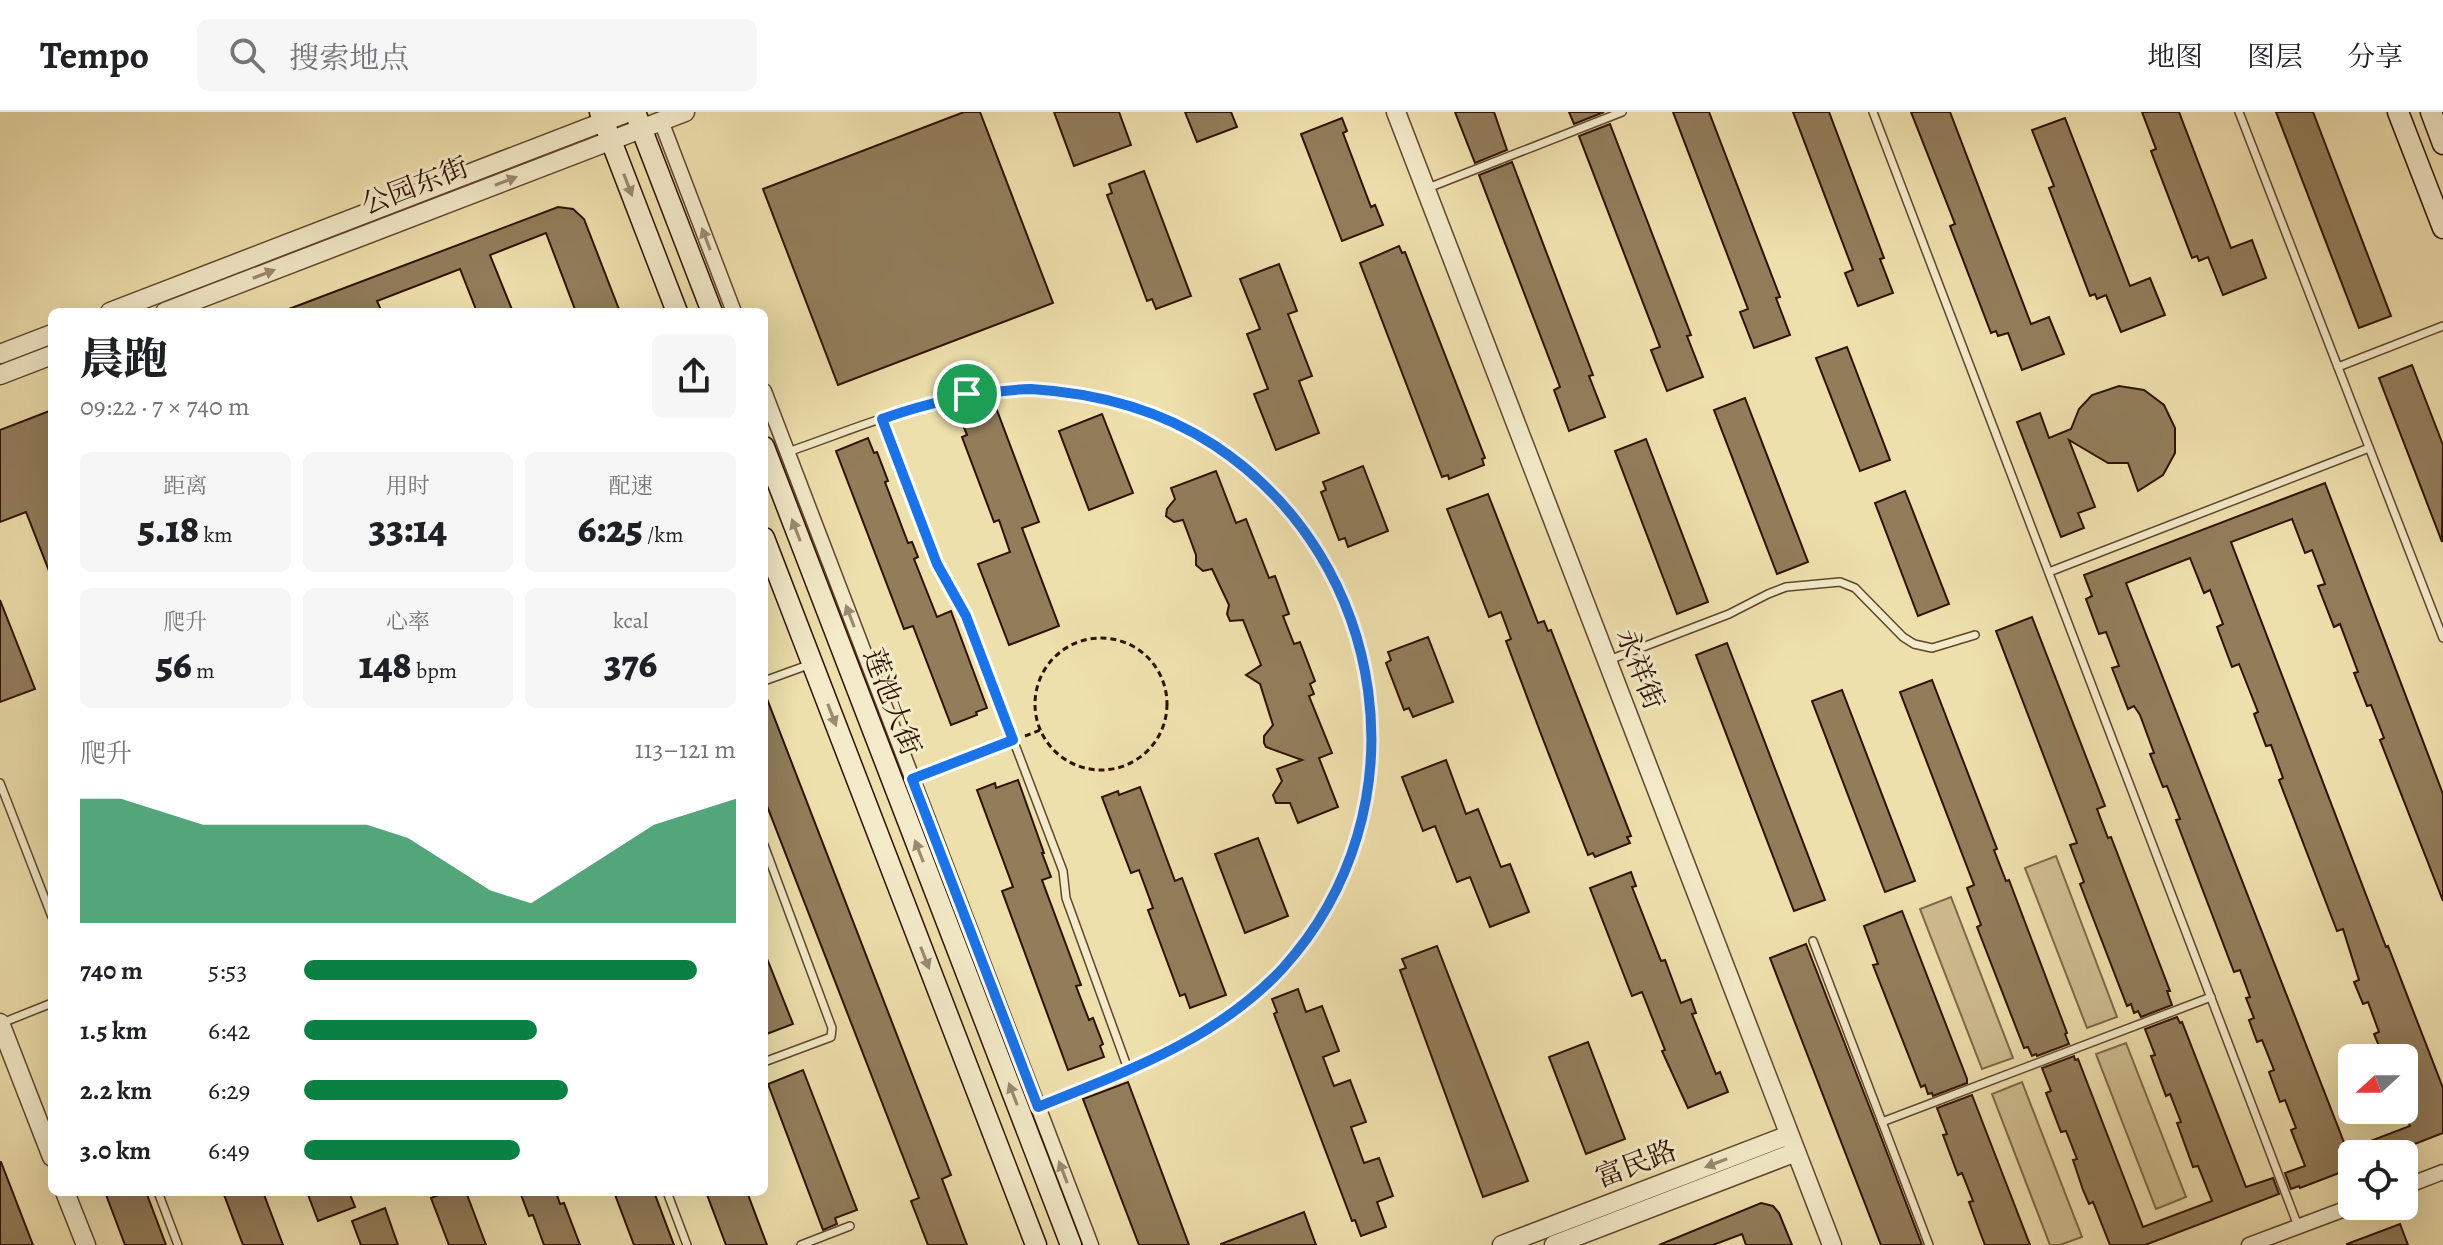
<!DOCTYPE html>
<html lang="zh">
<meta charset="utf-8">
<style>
:root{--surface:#fff;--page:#f6f6f6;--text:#202124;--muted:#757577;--line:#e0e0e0;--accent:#0b8043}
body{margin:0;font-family:Alegreya,"Noto Serif SC",serif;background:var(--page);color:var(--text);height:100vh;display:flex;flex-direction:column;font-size:30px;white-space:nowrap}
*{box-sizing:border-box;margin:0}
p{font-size:26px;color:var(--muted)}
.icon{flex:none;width:44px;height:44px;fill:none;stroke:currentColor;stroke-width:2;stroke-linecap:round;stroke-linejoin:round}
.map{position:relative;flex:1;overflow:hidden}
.panel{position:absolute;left:48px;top:196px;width:720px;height:888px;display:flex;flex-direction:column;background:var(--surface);border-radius:12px;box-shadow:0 8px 32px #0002}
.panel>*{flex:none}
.needle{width:52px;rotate:249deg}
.buttons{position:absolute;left:2338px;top:932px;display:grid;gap:16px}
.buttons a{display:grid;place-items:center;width:80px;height:80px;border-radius:12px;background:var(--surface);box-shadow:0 8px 32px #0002;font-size:40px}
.pin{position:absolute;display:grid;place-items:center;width:68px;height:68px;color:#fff;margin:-34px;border:4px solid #fff;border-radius:50%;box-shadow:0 2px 8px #0007}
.round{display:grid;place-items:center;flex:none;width:84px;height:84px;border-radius:12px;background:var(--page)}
.headline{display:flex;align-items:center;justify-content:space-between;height:136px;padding:0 32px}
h1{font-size:44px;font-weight:800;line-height:60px}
.metrics{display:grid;grid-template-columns:repeat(3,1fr);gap:12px;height:136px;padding:8px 32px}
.metrics div{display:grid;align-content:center;border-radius:12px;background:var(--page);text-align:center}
.metrics b{font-size:40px;font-weight:800}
.metrics small{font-size:22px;font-weight:400}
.metrics p{font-size:22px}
.chart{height:224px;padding:16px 32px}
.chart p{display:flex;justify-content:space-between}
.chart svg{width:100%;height:144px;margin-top:8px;fill:var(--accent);opacity:.7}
ul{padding:0 32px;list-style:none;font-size:26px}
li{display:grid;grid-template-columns:128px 96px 1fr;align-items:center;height:60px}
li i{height:20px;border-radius:10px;background:var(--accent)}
header{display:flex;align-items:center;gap:48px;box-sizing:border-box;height:112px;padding:0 40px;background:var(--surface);border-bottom:2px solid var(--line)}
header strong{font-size:38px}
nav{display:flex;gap:44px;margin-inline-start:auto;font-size:28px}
.search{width:560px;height:72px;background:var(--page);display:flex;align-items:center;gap:20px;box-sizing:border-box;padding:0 28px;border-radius:12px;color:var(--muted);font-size:30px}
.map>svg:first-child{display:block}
.green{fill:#cebd90;stroke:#7e6749;stroke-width:2}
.building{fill:#927d5b;stroke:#2f1102;stroke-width:2;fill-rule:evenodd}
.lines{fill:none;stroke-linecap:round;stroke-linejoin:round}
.service-casing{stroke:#5f452d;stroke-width:10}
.minor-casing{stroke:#5f452d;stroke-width:17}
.tertiary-casing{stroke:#5f452d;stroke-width:21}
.secondary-casing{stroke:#2f1102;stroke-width:23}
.path{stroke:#2f1102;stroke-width:3;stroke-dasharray:6 4;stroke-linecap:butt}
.service{stroke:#f4ebca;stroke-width:7}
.minor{stroke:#f4ebca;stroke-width:14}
.tertiary{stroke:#f4ebca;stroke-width:18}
.secondary{stroke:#f4ebca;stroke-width:20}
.oneway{fill:#9b8970}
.route-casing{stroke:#fff;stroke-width:16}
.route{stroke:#1a73e8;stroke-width:10}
.labels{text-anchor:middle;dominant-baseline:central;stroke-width:6;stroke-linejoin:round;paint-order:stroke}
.street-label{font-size:28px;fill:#2f1102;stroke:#f4ebca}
</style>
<header>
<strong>Tempo</strong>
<div class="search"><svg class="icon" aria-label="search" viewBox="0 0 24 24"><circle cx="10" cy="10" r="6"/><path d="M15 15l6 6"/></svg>搜索地点</div>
<nav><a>地图</a><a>图层</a><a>分享</a></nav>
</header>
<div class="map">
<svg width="2443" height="1133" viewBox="0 0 2443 1133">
<rect width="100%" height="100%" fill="#eee0ad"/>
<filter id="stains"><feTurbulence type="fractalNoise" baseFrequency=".0025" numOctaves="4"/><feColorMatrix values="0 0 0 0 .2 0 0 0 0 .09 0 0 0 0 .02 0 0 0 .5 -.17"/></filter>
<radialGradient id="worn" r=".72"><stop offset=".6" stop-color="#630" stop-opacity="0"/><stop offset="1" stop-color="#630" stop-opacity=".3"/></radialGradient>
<g class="green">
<polygon points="2056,744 2117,905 2087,916 2025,756"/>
<polygon points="1951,785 2013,946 1982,957 1920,797"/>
<polygon points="2126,931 2186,1085 2156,1097 2096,942"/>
<polygon points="2022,970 2082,1125 2060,1133 2050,1133 1992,982"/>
</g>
<g class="building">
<polygon points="964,0 980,0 1053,191 838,273 763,77"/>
<polygon points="1054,0 1119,0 1131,33 1074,54"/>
<polygon points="1185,0 1231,0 1237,15 1197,30"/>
<polygon points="1455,0 1494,0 1507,38 1475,51"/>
<polygon points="1569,0 1604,0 1574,12"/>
<polygon points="1673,0 1709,0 1780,185 1776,186 1790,223 1754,236 1740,200 1748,197"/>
<polygon points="1793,0 1829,0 1884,146 1880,147 1893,181 1858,194 1845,161 1853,158"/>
<polygon points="1911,0 1950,0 2031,212 2049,205 2064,242 2022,258 2008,221 1998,224 1996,219 1991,221 1950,114 1955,112"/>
<polygon points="2142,0 2179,0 2231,136 2252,128 2266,166 2223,183 2208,145 2199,149 2197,144 2192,146 2151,39 2156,37"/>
<polygon points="2276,0 2313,0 2391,204 2359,216"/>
<polygon points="1342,6 1347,19 1343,21 1371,95 1375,93 1383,113 1342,129 1301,22"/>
<polygon points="2065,6 2130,174 2150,166 2165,203 2121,220 2106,183 2097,187 2095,182 2090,184 2049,76 2054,74 2032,18"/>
<polygon points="1610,12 1691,223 1687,224 1703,265 1667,279 1651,238 1660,235 1579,24"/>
<polygon points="1512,50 1593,263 1589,264 1605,305 1569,319 1554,278 1560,275 1479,63"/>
<polygon points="1144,59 1191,184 1156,197 1152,187 1147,189 1107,83 1112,81 1109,72"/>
<polygon points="558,95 573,97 584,107 620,200 576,200 546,121 490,143 513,200 477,200 460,157 377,189 382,200 281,200"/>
<polygon points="1399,134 1402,141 1405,140 1485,346 1482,347 1484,353 1449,367 1448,363 1442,365 1360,151"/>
<polygon points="1279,152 1297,199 1288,202 1312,264 1299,269 1319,321 1276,338 1254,282 1268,277 1247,222 1260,217 1240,167"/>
<polygon points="1847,235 1890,348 1860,359 1816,246"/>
<polygon points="2412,253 2443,333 2442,430 2379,266"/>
<polygon points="2119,274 2144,278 2164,293 2175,316 2175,341 2163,363 2138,379 2128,351 2108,351 2069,328 2095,395 2078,401 2084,416 2061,425 2017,310 2040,301 2049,326 2071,317 2079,297 2092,283"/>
<polygon points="1745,286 1808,450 1777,462 1714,298"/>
<polygon points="995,293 1039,410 1022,416 1059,514 1009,533 978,452 1010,440 999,408 994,410 962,325 967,323 960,306"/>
<polygon points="52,298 52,464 51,464 26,400 0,410 0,318"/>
<polygon points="1102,302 1133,381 1089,398 1059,319"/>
<polygon points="868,326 874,341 877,340 888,369 885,370 908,431 912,430 918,445 914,447 937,505 951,499 987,596 976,600 977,603 951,613 913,514 904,517 836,339"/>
<polygon points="1646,327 1708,490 1677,502 1615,339"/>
<polygon points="1363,354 1388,419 1348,435 1345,426 1339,428 1321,380 1326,378 1323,370"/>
<polygon points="1216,359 1236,411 1246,407 1269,466 1275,464 1289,502 1283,504 1294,532 1300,530 1315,569 1310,572 1314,582 1309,584 1332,641 1319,646 1338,695 1298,711 1290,691 1276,691 1273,683 1282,669 1277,657 1302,648 1266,635 1264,631 1264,624 1273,613 1260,572 1246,563 1261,553 1243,508 1230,509 1227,502 1229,493 1212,457 1203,459 1196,453 1196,443 1183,408 1174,410 1166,404 1167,397 1175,387 1171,376"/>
<path d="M2325,371l118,311v107l-63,-161 4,-2 -13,-33 -4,1 -13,-33 4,-1 -18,-48 -6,3 -16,-41 7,-2 -13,-34 -7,3 -13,-34 -61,23 155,405 2,-1 55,142v45l-54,21h-37v14l-52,20 -1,-2 -8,3 -6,-16 20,-7 -14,-36 5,-2 -11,-28 -5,2 -11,-30 5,-2 -12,-30 -5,2 -8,-22 5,-2 -8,-20 4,-1 -10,-27 -6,2 -58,-152 4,-1 -13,-33 -4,1 -13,-33 4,-1 -14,-38 -6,-9 -6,3 -16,-41 7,-2 -13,-34 -7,2 -13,-35 6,-3 -8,-21zM2190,446l14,35 6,-3 13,34 -6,3 15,40 7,-3 19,48 -4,2 12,32 5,-1 12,33 -4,2 58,151 6,-2 16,51 -5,2 9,22 5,-2 11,30 -5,2 10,24h20v53l6,15 -63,24 -221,-567z"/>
<polygon points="1905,379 1949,492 1918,504 1875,391"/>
<polygon points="1488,382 1538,511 1544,509 1548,519 1551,518 1631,724 1627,725 1630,731 1595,745 1593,741 1588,743 1541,622 1506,529 1511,527 1501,500 1489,505 1447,397"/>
<polygon points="0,488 35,577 0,590"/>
<polygon points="2032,505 2105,694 2097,697 2108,726 2111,725 2170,879 2167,879 2172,893 2141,905 2138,899 2134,901 2131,892 2127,894 2080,772 2084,770 2070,733 2077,731 1996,519"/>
<polygon points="1428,525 1453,590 1413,605 1409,596 1404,598 1386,551 1391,548 1388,540"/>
<polygon points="1727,531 1825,788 1794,799 1696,543"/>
<polygon points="1932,568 1997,737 1994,738 2006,769 2009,768 2067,921 2065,922 2069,932 2037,944 2036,942 2032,944 2028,935 2024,936 1977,815 1981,813 1967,776 1974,773 1900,580"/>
<polygon points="1842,578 1915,769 1885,780 1812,589"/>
<polygon points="764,579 951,1063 942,1067 967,1133 928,1133 911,1089 919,1086 764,686"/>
<polygon points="1446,648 1466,702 1478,697 1501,755 1510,752 1529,800 1490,815 1470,765 1457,770 1435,714 1423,719 1402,665"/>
<polygon points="1018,668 1044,741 1042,741 1051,765 1042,768 1081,873 1076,874 1089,908 1093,906 1103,932 1100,934 1104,945 1068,958 1002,779 1013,775 977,678 995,671 996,676"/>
<polygon points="1140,675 1175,769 1182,766 1226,883 1190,896 1185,882 1180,884 1148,798 1153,796 1139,758 1131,761 1102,685 1118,679 1119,683"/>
<polygon points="1258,726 1288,804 1245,821 1215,742"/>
<polygon points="1631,760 1636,774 1632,775 1661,849 1665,848 1681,891 1691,887 1696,901 1692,902 1716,962 1720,960 1728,980 1688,996 1662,939 1665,938 1642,880 1632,884 1590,776"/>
<polygon points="1902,799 1967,967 1967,971 1933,984 1932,981 1928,982 1925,973 1921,975 1873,853 1878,852 1864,814"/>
<polygon points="1806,832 1876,1012 1922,1133 1881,1133 1770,846"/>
<polygon points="1437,834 1528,1069 1483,1085 1400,858 1406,856 1402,847"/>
<polygon points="764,839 793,912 764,923"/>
<polygon points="1298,877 1306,900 1322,894 1339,939 1323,945 1334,974 1350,968 1366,1010 1351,1015 1364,1051 1379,1046 1393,1084 1377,1090 1386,1115 1361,1124 1355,1108 1352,1109 1274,902 1277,900 1272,887"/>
<polygon points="2177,905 2180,911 2182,910 2246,1075 2273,1066 2279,1082 2145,1133 2110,1133 2093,1090 2089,1092 2083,1078 2073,1048 2077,1047 2066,1019 2061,1020 2046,981 2051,979 2042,956 2074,944 2075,948 2078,947 2143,1115 2212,1089 2198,1054 2193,1055 2177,1011 2181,1010 2170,982 2166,984 2151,944 2155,943 2145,917"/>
<polygon points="1588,930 1625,1027 1586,1042 1549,945"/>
<polygon points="803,958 857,1098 835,1106 837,1112 823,1118 768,972"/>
<polygon points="1128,970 1189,1133 1139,1133 1083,987"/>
<polygon points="1972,983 2030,1133 1985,1133 1980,1120 1969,1090 1973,1089 1962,1061 1958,1063 1943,1023 1947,1022 1937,996"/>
<polygon points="0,1050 1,1050 33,1133 0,1133"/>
<polygon points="105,1080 146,1080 166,1133 125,1133"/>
<polygon points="223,1080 263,1080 283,1133 243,1133"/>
<polygon points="307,1080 349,1080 355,1095 318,1109"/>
<polygon points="446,1080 466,1080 486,1133 449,1133 431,1086"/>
<polygon points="520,1080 556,1080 560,1092 564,1091 580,1133 544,1133 533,1103 529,1104"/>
<polygon points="614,1080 654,1080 674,1133 634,1133"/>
<polygon points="706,1080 747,1080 767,1133 726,1133"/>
<polygon points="1761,1091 1773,1094 1779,1101 1792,1133 1746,1133 1742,1122 1713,1133 1659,1133"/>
<polygon points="385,1096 398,1133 361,1133 352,1109"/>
<polygon points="1304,1100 1316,1133 1221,1133 1221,1132"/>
<polygon points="2400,1112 2408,1133 2347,1133 2347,1132"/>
</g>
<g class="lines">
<g class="service-casing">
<g id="service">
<polyline points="1873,0 2298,1114"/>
<polyline points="2239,0 2443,526"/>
<polyline points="1428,76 1622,0"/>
<polyline points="2338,255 2443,214"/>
<polyline points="882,307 937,452 966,504 1063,759 1066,786 1128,957"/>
<path d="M788,340c78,-27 159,-64 244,-63 279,5 441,333 270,556 -66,85 -167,123 -264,162"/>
<polyline points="2049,460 2369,336"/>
<polyline points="1609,548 1729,502 1768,482 1786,475 1840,470 1855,476 1903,525 1914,532 1932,536 1975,523"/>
<polyline points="764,569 811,552"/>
<polyline points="912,667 1013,628"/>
<polyline points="0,671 52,805"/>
<polyline points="764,733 832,916 831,925 764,950"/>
<polyline points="1813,829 1929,1133"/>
<polyline points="2,911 52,891"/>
<polyline points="1882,1010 2211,885"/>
<polyline points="158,1080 178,1133"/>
<polyline points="667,1080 687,1133"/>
<polyline points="801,1133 850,1114"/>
</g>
</g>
<g class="minor-casing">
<g id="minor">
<polyline points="661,9 734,200"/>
<polyline points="764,279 1091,1133"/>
<polyline points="2404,1075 2443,1060"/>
<polyline points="2249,1133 2353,1094"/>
</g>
</g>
<g class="tertiary-casing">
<g id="tertiary">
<polyline points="1396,0 1832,1133"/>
<polyline points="110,200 629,0"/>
<polyline points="165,200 685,0"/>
<polyline points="0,242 52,222"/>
<polyline points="0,263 52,243"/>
<polyline points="0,911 52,1045"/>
<polyline points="65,1080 86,1133"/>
<polyline points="1502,1133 1789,1023"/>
<polyline points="1554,1133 1796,1040"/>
</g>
</g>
<g class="secondary-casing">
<g id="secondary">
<polyline points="600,0 677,200"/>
<polyline points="635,0 712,200"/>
<polyline points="2398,0 2443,116"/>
<polyline points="2431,0 2443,32"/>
<polyline points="764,335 1071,1133"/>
<polyline points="764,426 1036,1133"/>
</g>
</g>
<g class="path">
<circle cx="1101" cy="592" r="66"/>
<polyline points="1025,624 1040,618"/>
</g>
<use href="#service" class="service"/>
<use href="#minor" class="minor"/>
<use href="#tertiary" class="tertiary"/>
<use href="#secondary" class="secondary"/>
</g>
<defs><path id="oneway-solid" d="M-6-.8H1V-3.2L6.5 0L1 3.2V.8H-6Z" transform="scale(2)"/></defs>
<g class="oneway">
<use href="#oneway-solid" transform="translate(506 69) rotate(-21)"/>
<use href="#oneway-solid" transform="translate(628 73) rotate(69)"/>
<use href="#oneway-solid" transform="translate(706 127) rotate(-111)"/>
<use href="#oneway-solid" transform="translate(264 162) rotate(-21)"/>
<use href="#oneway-solid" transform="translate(796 418) rotate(-111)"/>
<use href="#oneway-solid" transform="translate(850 504) rotate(-111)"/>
<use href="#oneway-solid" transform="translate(832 603) rotate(69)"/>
<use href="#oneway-solid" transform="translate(919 739) rotate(-111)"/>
<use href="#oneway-solid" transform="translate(925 846) rotate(69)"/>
<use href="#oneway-solid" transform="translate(1013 982) rotate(-111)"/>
<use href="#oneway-solid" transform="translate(1716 1051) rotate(159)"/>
<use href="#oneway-solid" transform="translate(1063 1060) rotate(-111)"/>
</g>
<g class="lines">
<g class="route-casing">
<path id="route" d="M1031,277c65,4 128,20 183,56 176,116 212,365 69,523 -65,71 -158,104 -245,139l-126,-328 101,-39 -47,-124 -29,-52 -55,-145c50,-18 97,-28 149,-30z"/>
</g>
<use href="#route" class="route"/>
</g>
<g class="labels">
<g class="street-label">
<text transform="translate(415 74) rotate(-21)">公园东街</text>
<text transform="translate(1640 557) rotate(69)">永祥街</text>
<text transform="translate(892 590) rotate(69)">莲池大街</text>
<text transform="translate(1636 1052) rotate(-21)">富民路</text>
</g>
</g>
<rect width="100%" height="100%" filter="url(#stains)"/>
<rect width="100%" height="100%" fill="url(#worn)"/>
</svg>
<div class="buttons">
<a><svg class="needle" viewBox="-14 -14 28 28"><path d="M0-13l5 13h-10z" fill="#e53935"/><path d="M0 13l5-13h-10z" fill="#757577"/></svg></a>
<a><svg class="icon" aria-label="locate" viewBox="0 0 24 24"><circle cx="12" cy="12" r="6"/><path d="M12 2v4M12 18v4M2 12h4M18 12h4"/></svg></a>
</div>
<div class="pin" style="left:967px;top:282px;background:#1e9e55"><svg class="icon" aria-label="arrive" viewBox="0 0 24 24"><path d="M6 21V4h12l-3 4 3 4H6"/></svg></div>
<section class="panel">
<div class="headline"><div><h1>晨跑</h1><p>09:22 · 7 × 740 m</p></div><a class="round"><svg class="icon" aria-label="share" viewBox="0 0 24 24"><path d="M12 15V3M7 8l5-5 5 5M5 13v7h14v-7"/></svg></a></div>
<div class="metrics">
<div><p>距离</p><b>5.18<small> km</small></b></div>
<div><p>用时</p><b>33:14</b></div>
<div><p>配速</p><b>6:25<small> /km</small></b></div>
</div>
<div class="metrics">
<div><p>爬升</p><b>56<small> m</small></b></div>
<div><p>心率</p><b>148<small> bpm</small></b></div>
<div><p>kcal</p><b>376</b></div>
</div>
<div class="chart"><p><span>爬升</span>113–121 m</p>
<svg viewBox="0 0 160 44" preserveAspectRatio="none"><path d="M0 44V6L10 6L20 10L30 14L40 14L50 14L60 14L70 14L80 18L90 26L100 34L110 38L120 30L130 22L140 14L150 10L160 6V44z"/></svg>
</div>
<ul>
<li><b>740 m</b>5:53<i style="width:91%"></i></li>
<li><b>1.5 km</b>6:42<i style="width:54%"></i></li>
<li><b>2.2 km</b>6:29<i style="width:61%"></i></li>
<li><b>3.0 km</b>6:49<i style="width:50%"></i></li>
</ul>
</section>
</div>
